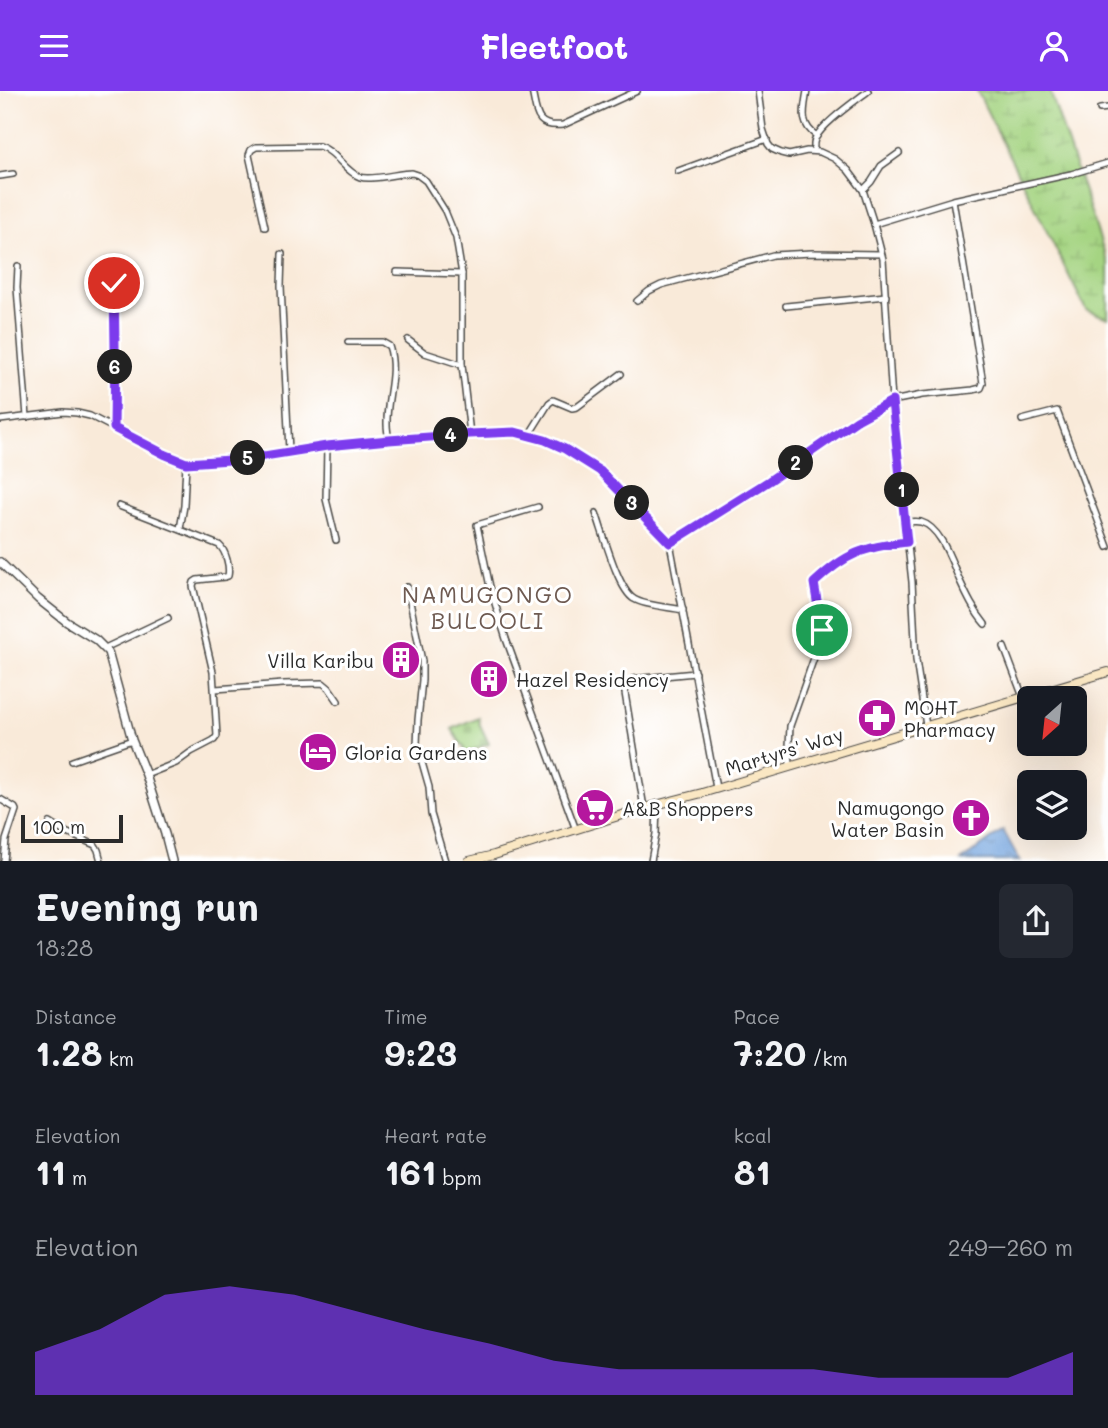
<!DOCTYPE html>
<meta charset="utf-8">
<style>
:root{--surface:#171b24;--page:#242831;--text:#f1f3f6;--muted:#9ea1a6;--accent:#7c3aed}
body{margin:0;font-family:Mali,sans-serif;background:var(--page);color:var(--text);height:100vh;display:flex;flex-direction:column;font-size:26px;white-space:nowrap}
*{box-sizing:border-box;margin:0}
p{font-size:23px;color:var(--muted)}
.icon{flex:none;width:38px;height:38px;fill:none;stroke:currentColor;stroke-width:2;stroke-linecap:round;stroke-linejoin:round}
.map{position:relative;height:770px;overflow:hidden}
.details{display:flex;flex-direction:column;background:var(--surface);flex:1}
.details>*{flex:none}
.needle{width:46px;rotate:207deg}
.controls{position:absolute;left:1017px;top:595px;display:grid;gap:14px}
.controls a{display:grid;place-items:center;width:70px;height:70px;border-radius:10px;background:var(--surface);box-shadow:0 7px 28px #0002;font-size:35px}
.scale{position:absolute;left:21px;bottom:18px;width:102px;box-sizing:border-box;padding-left:7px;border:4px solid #2b2b2b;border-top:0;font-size:19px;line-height:24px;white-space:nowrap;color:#2b2b2b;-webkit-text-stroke:5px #fff;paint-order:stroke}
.pin{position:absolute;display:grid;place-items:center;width:60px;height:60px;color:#fff;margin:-30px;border:4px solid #fff;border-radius:50%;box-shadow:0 2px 7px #0007}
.km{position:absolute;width:35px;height:35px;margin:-18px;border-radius:50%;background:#222;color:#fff;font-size:19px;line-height:35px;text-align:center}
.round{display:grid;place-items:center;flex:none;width:74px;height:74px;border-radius:10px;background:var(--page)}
.summary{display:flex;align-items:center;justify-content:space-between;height:119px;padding:0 35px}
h1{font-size:38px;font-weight:800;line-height:52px}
.figures{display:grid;grid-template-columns:repeat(3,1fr);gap:10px;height:119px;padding:7px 35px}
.figures div{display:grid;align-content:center}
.figures b{font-size:35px;font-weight:800}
.figures small{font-size:19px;font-weight:400}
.figures p{font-size:19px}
.chart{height:196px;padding:14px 35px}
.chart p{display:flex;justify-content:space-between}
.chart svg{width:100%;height:126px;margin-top:7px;fill:var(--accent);opacity:.7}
header{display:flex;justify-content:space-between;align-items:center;height:91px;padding:0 35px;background:var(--accent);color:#fff;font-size:32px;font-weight:800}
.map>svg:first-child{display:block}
.wetland{fill:url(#wetland-marsh);stroke:#688056;stroke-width:2}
.cemetery{fill:url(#cemetery-stones);stroke:#688056;stroke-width:2}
.water{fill:url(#water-ripples);stroke:#506885;stroke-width:2}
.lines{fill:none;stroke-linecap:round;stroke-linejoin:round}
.minor-casing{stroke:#4a4845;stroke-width:8}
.tertiary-casing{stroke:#4a4845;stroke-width:10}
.secondary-casing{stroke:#4a4845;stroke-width:10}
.minor{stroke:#fff;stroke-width:5}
.tertiary{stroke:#fff;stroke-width:7}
.secondary{stroke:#fae7c3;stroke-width:8}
.route-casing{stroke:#fff;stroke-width:14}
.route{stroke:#7c3aed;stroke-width:9}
.labels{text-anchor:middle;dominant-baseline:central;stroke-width:6;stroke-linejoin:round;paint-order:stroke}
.poi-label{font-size:19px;fill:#2b2b2b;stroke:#fff;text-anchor:start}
.street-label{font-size:19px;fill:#2b2b2b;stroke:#fff}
.quarter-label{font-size:23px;letter-spacing:2px;fill:#6e5a51;stroke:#fff}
</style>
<header><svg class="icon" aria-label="menu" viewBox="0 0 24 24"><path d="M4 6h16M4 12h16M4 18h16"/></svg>Fleetfoot<svg class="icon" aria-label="person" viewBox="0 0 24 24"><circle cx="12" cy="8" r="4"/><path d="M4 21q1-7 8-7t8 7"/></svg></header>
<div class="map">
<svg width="1108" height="770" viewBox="0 0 1108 770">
<defs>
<pattern id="wetland-marsh" width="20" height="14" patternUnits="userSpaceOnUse" patternTransform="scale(1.75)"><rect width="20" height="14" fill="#a5d482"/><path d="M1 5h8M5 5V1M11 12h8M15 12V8" fill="none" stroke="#8eb670"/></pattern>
<pattern id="cemetery-stones" width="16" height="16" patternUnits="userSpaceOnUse" patternTransform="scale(1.75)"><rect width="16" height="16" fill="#a5d482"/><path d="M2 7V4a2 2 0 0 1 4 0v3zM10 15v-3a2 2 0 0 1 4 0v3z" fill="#8eb670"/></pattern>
<pattern id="water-ripples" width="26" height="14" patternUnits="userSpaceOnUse" patternTransform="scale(1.75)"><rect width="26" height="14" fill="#75a5df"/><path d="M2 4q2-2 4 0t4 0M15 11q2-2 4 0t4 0" fill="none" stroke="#6087b5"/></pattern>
</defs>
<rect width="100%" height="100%" fill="#fff"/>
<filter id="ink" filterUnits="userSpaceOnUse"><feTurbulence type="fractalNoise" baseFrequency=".0143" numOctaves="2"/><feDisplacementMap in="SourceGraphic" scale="14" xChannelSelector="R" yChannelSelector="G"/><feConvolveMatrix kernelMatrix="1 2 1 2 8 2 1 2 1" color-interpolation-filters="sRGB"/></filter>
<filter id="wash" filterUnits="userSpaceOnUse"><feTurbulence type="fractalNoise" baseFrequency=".00686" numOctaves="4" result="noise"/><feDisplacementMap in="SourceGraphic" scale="28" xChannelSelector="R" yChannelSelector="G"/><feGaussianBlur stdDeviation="1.57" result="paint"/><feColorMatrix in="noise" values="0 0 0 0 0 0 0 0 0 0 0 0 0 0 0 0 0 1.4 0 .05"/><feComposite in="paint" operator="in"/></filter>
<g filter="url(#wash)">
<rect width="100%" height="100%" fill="#f9ead9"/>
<polygon class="wetland" points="977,0 1050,0 1108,172 1108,227 1086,219"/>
<polygon class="cemetery" points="478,626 479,632 489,653 465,662 464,657 452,638"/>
<polygon class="water" points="1003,739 1020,770 961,770"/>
</g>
<g filter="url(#ink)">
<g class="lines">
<g class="minor-casing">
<g id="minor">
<path d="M532,0c5,22 3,37 31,34l74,-34"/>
<polyline points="758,0 763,38 768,53 772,58 781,62 789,64 807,60 820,61 835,68 848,79 863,99 874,133 883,168 892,310 912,491 916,569 926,635"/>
<path d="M807,0c-3,19 -8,33 10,45"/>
<polyline points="1100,18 1108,17"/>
<path d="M814,60c0,-5 -1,-7 1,-12 7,-15 39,-37 53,-48"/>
<polyline points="678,80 767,48"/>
<polyline points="0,85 13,83"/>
<polyline points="863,99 871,91 881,75 899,62"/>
<polyline points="874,133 953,109 1071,83 1108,72"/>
<path d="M265,136l-16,-72 2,-5 5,-3 63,-1c17,5 25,25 41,31 11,4 39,-4 52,-4l6,2 8,6 19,30 11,27 6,36v91l8,69"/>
<polyline points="282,163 281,195 289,360"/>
<polyline points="18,175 17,197 27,326"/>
<polyline points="397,181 462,183"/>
<polyline points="637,210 649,200 661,194 773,164 812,162 881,163"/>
<polyline points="786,215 886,205"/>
<polyline points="408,249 425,262 462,274"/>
<path d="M348,251h34l7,4c9,26 -3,52 -2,78 0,5 1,11 2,17"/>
<polyline points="0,329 63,321 77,322 90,325 164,363 186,372 245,368 327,355 389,350 470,343 515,341 545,349 565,358 600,380 609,388 670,452 716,697"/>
<polyline points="1022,329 1057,320 1108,456"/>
<polyline points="114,337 114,192"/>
<polyline points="529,344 549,312 553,309 572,317 577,316 621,283"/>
<polyline points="327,355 326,408 336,449"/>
<path d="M119,415l100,39c7,6 11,22 9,31l-3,1 -28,3 -3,2 -1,4 20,86 4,64 -3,4 -23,12 -15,11 -30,12"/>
<polyline points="538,416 477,434 490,496 506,548 576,739"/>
<path d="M596,422c7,19 22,77 38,86 11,7 36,8 49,11"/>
<path d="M904,431c5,0 12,-1 17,0 21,6 31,42 39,59 7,15 14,30 25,43"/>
<polyline points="180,438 184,415 186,372"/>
<polyline points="670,452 770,390 857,329 892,310 922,304 973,299 981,297 983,292 953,109"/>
<polyline points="407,496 422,570 422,589 418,629 417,654 429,696 431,723 445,770"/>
<polyline points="1004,556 1023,606"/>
<polyline points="105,557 168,527"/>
<polyline points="215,598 283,593 323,592 329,597 338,610"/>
<polyline points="72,670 132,649"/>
<path d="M790,675l-1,-20 1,-20 31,-88 1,-8 -8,-47c32,-30 50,-36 93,-41"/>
<polyline points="0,708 15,717 16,719 6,749 4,770"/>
<polyline points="644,717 625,602 627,593 633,588 695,582"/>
<polyline points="50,732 63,740 95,754 98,759 101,770"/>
<polyline points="651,770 656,743 657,714"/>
</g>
</g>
<g class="tertiary-casing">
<polyline id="tertiary" points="0,471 38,508 67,531 96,549 108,561 132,649 146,684 165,743 172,770"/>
</g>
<g class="secondary-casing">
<polyline id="secondary" points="469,770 494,764 644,717 702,702 1108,581"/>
</g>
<use href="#minor" class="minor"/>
<use href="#tertiary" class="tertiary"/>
<use href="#secondary" class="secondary"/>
</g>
</g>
<g class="lines" filter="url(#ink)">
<g class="route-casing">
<path id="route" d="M114,192l1,64 -1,81 50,26 22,9 59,-4 82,-13 62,-6 81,-6 45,-2 30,8 20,9 35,22 70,72 99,-62 88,-61 35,-19 15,141c-43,5 -61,11 -93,41l8,47"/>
</g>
<use href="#route" class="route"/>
</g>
<defs>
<g id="building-disc" transform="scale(2.0125)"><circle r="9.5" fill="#b5179e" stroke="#fff"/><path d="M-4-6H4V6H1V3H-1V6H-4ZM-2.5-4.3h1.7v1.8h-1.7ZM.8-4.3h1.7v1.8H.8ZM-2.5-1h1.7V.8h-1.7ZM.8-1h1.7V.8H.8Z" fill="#fff"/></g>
<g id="pharmacy-disc" transform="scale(2.0125)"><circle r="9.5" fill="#b5179e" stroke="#fff"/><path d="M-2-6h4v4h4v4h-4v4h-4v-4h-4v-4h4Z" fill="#fff"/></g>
<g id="hotel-disc" transform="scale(2.0125)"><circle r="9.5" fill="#b5179e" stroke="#fff"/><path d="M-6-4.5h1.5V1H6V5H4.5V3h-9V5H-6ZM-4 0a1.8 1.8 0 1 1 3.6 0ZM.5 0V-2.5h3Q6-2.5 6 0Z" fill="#fff"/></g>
<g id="supermarket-disc" transform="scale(2.0125)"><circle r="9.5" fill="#b5179e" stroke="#fff"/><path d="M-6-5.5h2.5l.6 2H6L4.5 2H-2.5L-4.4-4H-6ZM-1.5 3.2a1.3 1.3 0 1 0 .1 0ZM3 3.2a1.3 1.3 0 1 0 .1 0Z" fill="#fff"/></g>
<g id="church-disc" transform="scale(2.0125)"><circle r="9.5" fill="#b5179e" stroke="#fff"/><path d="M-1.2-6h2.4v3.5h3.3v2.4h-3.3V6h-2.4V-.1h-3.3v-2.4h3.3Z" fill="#fff"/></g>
</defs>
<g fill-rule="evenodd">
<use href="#building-disc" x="401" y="569"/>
<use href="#building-disc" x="489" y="588"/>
<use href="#pharmacy-disc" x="877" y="627"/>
<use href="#hotel-disc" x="318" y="661"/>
<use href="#supermarket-disc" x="595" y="717"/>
<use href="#church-disc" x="971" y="727"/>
</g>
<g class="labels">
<g class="poi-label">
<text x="374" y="569" text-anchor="end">Villa Karibu</text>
<text x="516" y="588">Hazel Residency</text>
<text x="904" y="616">MOHT<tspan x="904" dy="22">Pharmacy</tspan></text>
<text x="345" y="661">Gloria Gardens</text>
<text x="944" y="716" text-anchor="end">Namugongo<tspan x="944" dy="22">Water Basin</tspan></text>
<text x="622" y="717">A&amp;B Shoppers</text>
</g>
<g class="street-label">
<text transform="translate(784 660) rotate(-17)">Martyrs' Way</text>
</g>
<g class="quarter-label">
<text x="488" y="503">NAMUGONGO<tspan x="488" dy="26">BULOOLI</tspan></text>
</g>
</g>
</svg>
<div class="controls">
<a><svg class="needle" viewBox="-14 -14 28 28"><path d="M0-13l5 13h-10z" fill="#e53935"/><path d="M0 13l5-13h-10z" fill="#9ea1a6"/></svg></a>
<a><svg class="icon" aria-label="layers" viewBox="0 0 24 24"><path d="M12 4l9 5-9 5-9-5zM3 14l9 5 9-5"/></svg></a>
</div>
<div class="scale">100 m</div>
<div class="pin" style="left:822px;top:539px;background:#1e9e55"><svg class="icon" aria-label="arrive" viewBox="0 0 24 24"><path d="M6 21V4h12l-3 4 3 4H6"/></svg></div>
<div class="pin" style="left:114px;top:192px;background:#d93025"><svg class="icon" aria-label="check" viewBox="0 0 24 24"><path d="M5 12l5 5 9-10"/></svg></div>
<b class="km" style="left:902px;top:399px">1</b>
<b class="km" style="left:796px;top:372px">2</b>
<b class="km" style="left:632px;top:412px">3</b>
<b class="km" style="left:451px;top:344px">4</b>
<b class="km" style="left:248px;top:367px">5</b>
<b class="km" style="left:115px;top:276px">6</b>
</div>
<section class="details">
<div class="summary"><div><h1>Evening run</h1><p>18:28</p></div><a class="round"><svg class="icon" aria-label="share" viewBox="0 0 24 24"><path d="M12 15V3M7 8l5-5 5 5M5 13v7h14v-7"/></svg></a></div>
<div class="figures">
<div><p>Distance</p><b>1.28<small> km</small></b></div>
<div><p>Time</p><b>9:23</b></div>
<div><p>Pace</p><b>7:20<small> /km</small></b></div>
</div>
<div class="figures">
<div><p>Elevation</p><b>11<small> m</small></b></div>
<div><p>Heart rate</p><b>161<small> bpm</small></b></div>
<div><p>kcal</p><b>81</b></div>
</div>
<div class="chart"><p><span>Elevation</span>249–260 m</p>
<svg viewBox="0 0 160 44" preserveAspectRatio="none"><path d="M0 44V29L10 21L20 9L30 6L40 9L50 15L60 21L70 26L80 32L90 35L100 35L110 35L120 35L130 38L140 38L150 38L160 29V44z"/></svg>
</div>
</section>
